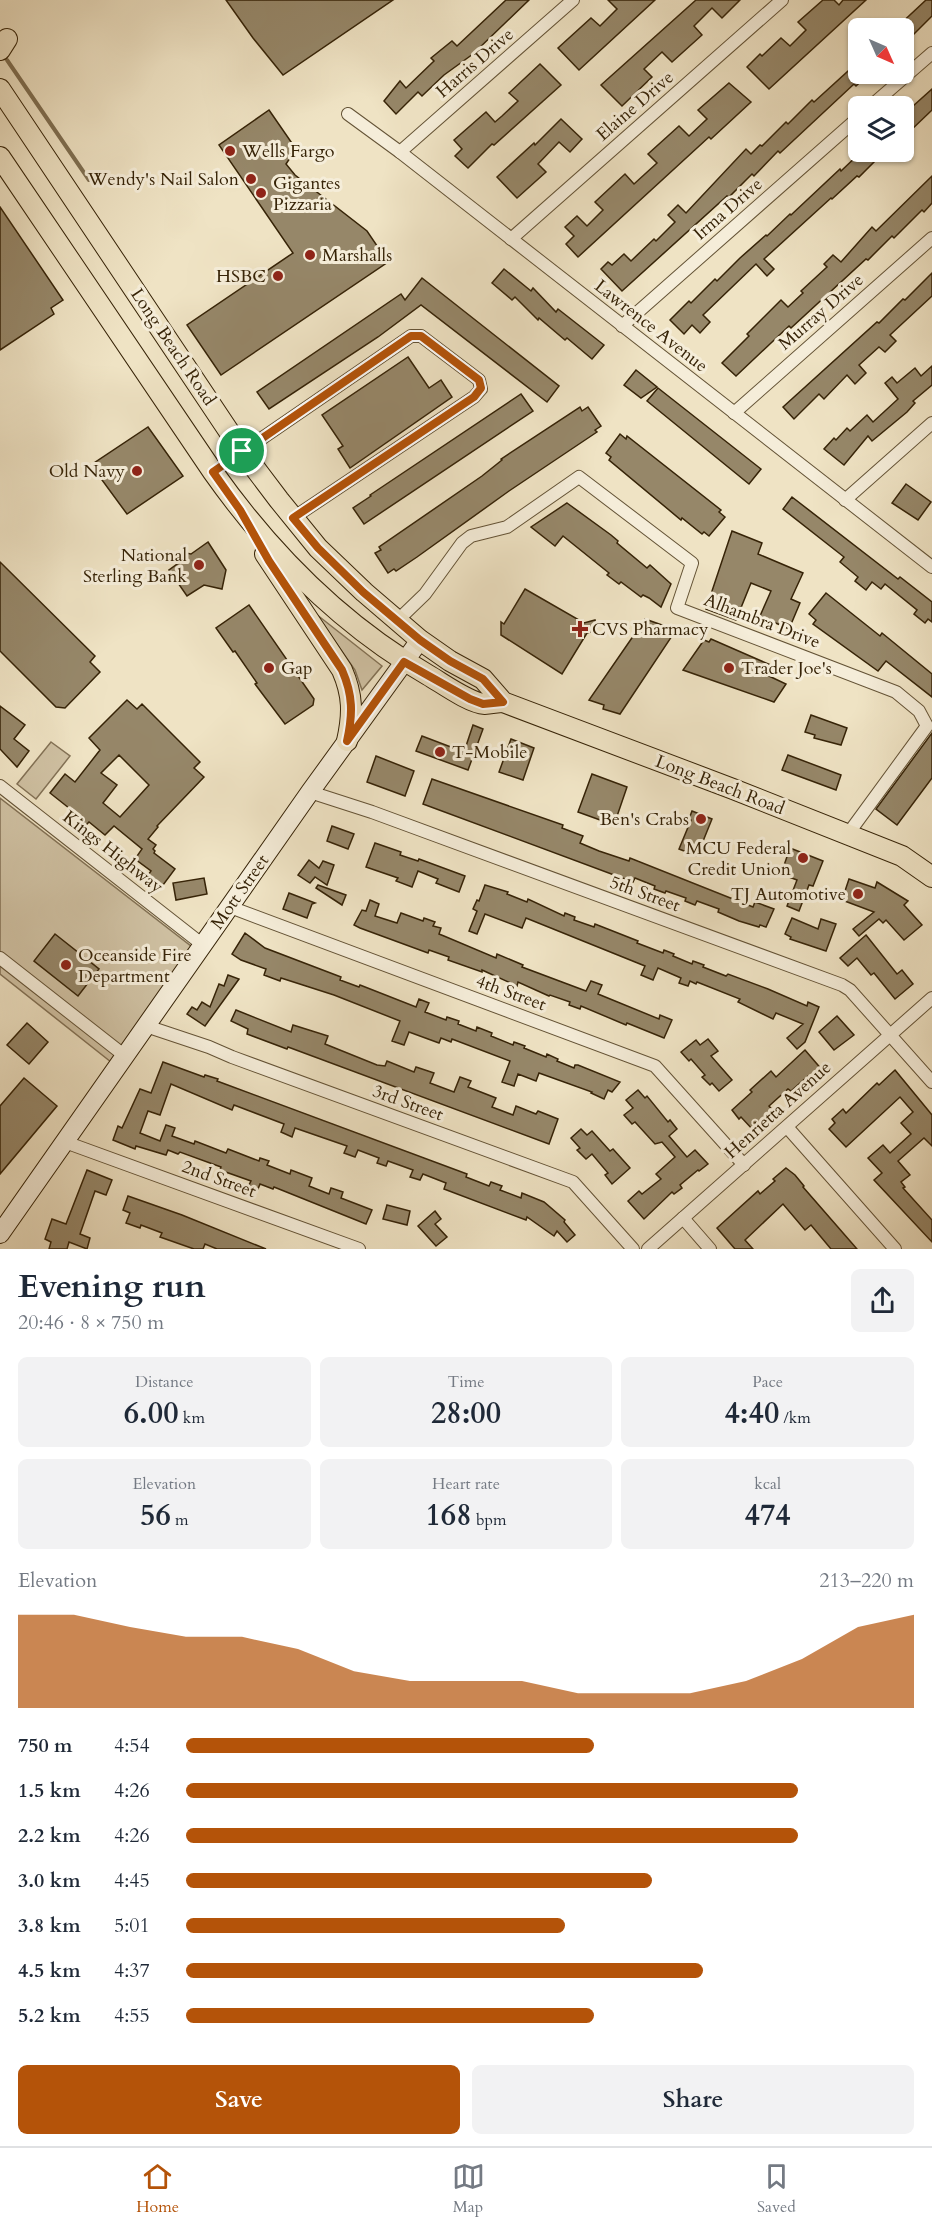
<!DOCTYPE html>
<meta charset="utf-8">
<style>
:root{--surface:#fff;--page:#f2f2f3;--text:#1f2937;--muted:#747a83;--line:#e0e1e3;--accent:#b45309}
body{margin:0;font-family:Cardo,serif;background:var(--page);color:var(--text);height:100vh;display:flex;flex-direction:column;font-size:22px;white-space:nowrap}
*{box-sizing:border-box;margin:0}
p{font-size:20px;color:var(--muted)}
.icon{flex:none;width:33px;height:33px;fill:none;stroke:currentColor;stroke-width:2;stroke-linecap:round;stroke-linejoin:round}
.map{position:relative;height:1249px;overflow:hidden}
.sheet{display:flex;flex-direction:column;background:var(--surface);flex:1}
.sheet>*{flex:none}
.needle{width:39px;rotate:135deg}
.tools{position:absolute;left:848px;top:18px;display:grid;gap:12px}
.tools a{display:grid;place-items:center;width:66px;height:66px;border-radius:9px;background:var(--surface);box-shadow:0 2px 4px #0004;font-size:30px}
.pin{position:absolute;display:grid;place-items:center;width:51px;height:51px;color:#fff;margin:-26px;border:3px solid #fff;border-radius:50%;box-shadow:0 2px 6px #0007}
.round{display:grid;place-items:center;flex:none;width:63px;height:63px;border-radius:9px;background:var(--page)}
.overview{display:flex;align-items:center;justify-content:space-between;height:102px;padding:0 18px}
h1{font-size:33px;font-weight:600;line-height:45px}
.figures{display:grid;grid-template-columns:repeat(3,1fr);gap:9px;height:102px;padding:6px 18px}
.figures div{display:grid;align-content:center;border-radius:9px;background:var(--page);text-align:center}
.figures b{font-size:30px;font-weight:600}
.figures small{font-size:16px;font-weight:400}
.figures p{font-size:16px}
.chart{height:168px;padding:12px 18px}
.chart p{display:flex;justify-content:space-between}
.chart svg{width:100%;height:108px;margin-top:6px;fill:var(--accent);opacity:.7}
.primary-button{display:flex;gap:12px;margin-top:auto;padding:12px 18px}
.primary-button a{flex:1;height:69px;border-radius:9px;background:var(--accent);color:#fff;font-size:24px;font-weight:600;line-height:69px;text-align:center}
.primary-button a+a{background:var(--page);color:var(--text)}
ul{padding:0 18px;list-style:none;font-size:20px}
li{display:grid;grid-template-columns:96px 72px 1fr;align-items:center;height:45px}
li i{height:15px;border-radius:8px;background:var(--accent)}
.dock{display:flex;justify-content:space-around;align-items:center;height:84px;border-top:2px solid var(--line);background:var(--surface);font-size:16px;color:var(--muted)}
.dock a{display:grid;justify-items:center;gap:3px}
.dock .active{color:var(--accent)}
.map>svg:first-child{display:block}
.green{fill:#d0c2a4;stroke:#837256;stroke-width:1.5}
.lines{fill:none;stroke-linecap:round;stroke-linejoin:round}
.stream{stroke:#7f6f52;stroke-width:4}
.building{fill:#968769;stroke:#362307;stroke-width:1.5;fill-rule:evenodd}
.street-casing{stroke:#645336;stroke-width:14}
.secondary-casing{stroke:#362307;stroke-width:20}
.primary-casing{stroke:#362307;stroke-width:22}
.street{stroke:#f5edd9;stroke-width:12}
.secondary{stroke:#f5edd9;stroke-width:18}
.primary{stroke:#efe3c4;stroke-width:20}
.route-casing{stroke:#fff;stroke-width:12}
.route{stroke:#b45309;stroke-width:8}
.poi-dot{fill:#8f2418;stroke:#f5edd9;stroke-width:2}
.labels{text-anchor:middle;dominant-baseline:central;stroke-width:6;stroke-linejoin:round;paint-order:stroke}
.street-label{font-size:18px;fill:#362307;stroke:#f5edd9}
.poi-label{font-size:18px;fill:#362307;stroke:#f5edd9;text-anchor:start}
</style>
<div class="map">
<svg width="932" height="1249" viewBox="0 0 932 1249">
<rect width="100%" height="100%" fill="#efe3c4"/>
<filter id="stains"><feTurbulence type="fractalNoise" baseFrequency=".00333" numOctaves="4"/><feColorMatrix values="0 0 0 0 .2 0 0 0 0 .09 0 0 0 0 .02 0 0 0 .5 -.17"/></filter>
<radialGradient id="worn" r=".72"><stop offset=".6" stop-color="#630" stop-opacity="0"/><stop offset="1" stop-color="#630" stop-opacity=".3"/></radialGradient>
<g class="green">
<polygon points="316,614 382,666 362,690 355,670"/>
<polygon points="51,742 70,756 36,799 17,784"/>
<polygon points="0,798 196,950 116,1066 0,974"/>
</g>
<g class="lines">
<polyline class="stream" points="7,60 89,180"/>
</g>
<g class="building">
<polygon points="226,0 393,0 283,75 253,38"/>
<polygon points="506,0 529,0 473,54 444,75 422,96 418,92 396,114 384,101 400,81 406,88 434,61 431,58 452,41 457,46"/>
<polygon points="608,0 655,0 579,70 558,48 591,18 600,26 617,9"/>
<polygon points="696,0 740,0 722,18 712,8 694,26 702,35 672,62 662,52 644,69 652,77 622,106 601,85"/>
<polygon points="823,0 834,0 839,5 843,0 866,0 769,89 747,67 760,54 762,56 781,38 790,46 806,30 798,22"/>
<polygon points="926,0 932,0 932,16 908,40 903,35 903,28 896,28"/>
<polygon points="858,62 858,74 869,74 856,86 854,84 780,153 778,151 754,176 752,174 729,197 727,196 622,291 601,269 608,262 612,265 624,254 631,261 654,239 656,241 675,222 668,215 678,205 686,213 746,149 751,154 760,145 762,146 786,122 788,124 812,100 814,102"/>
<polygon points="540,64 561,85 494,145 492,144 468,168 455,156 462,149 454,140 486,112 495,122 502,116 518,101 509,93"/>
<polygon points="729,83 751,102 711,139 709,137 578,257 566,244 574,236 565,227 577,216 587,226 603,210 595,202 625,174 634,184 657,163 648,154 679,126 689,136 707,119 698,110"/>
<polygon points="932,89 932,110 908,133 903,128 903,115"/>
<polygon points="269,110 296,149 286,164 295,175 367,231 388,262 221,375 187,325 293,253 219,145"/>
<polygon points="561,119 582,139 570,152 559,142 538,164 546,172 517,198 497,177 534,143 535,145"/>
<polygon points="861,152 884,152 859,177 857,176 832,199 831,198 764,259 774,269 767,276 756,264 703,315 710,322 700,333 692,325 684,334 670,320 689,301 691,303 715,279 717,281 740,258 766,235 767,236 790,214 791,215 840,169 841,171"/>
<polygon points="932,176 932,203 924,212 922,210 894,238 892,236 868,260 866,259 791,328 789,326 736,376 722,363 749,336 747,334 781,300 788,307 803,293 801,291 827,267 824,264 833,255 841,262 872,227 876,231"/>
<polygon points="0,207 63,300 51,308 54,314 0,350"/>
<polygon points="504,269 531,291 533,288 556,312 558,309 604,345 592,359 567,338 565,340 539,318 538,320 515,297 512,300 492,283"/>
<polygon points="932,273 932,296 890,335 896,341 885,352 879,347 859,365 866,373 855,384 847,375 824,399 819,394 794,419 783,407 877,322 879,323 903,299 905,300"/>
<polygon points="422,278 559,386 547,402 421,305 378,337 269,409 257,392 401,294 405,300"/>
<polygon points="408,357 429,388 441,380 452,397 350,468 338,449 343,446 322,415"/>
<polygon points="932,366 932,385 913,401 915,403 907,412 872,441 868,436 844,465 824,449 834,438 836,440 847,428 850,431 867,415 873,422 898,399 885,383 892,377 897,383 915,368 921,376"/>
<polygon points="636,370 657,387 641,398 624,385"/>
<polygon points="658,388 761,469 749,484 647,401"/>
<polygon points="521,394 533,411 364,524 353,508 371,496 370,495"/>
<polygon points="580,407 582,411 588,407 601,426 595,430 597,432 509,491 417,557 396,571 394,569 388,573 375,553 381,550 379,547 482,476 502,460 501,459"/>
<polygon points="148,427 183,476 127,514 91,465"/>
<polygon points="620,434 626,439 627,436 721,510 719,512 725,517 709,536 704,532 702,534 682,518 681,520 609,460 611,457 606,453"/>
<polygon points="906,484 931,502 918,520 892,503"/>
<polygon points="792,497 898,579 900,577 932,602 932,622 928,619 925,623 914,614 917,610 885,584 881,589 872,582 866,590 855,581 858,577 840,562 844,557 783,509"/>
<polygon points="567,503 611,535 618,541 617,543 647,568 650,565 671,584 661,607 649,598 643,595 641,597 621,582 619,584 607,575 609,573 563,536 555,546 531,527"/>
<polygon points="732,531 762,543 758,554 803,573 791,599 800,603 789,629 760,616 771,591 751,583 736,620 706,609"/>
<polygon points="208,542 226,570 222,589 204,585 187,596 169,570 184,559 186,553 191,554"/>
<polygon points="0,562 95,656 90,662 100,672 65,708 56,707 0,651"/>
<polygon points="525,589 584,623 595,620 597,630 587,633 562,674 501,635 501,622 504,624"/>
<polygon points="826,593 875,632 880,636 882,633 932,674 932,697 886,661 878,671 813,624 816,620 809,614"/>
<polygon points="249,605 314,699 313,705 285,724 255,684 257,683 235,651 233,652 216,628"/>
<polygon points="645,619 676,630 620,714 603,709 604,705 589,700"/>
<polygon points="711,639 773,666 769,676 786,684 774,702 683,670 704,640 709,642"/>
<path d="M127,700l10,9 5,-5 58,58 -6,6 10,9 -47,49 1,1 -10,12 8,6 -3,4 2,2 -1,2 21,16 -12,16 -15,-10 3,-4 -16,-12 7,-10 -28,-23 -9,9 -16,-13 -3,3 -9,-7 2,-2 -29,-23 15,-19 10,8 25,-32 -11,-12zM119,755l30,30 -29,32 -17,-14 14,-18 -16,-12z"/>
<polygon points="0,706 25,725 14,739 29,751 17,767 0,749"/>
<polygon points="811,715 847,728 841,745 814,738 815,735 805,732"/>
<polygon points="473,725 483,729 468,770 416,751 422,736 464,752"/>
<polygon points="932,733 932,778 897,825 876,809"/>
<polygon points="511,739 534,748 523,780 499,772"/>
<polygon points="788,755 841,775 836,790 782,770"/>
<polygon points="376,756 414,771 405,796 367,782"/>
<polygon points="592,774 627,787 614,825 578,812"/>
<polygon points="432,779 563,825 562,828 583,836 580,843 599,851 629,861 630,858 753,907 755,902 774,909 766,927 760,925 759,927 739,921 718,912 719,909 697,901 695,905 685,901 686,898 666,891 665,893 654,889 655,886 635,878 633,882 423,804"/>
<polygon points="692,811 712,819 697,856 679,849 691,820 689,819"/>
<polygon points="332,826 354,834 348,849 327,841"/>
<polygon points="375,843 401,852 400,855 418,861 419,859 465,876 459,892 436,883 438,879 418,871 412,887 396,881 398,878 366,867"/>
<polygon points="790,848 823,861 813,886 809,885 799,911 787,906 797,880 781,874"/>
<polygon points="309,860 319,868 323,861 334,865 327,885 315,877 310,883 298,875"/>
<polygon points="204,878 207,894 176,900 173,883"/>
<polygon points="849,879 875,888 877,882 908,901 904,905 922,925 904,940 886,920 883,923 879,919 859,936 853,929 874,912 842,900"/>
<polygon points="318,885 346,895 342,905 316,888"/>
<polygon points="485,885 508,892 507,894 527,902 528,899 564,916 565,913 575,917 574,920 594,927 595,924 638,941 637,943 663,953 664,950 674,954 673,956 692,964 693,961 704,965 703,967 726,976 728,974 768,989 807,1006 808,1002 819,1007 805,1042 797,1049 787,1038 803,1024 776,1013 773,1019 738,1002 740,999 697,982 696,984 690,981 688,986 679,983 681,978 658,968 653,980 641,975 645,966 526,918 522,928 485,914 477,934 469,931 477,911 473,909 477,900 479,901"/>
<polygon points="289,893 315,903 312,904 307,918 283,909"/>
<polygon points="370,900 379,904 375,916 397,923 401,913 423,921 424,918 435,922 433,926 441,928 439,934 444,936 496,958 497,954 523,965 522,967 586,991 591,981 602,985 598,994 659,1019 660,1015 672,1020 664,1038 627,1023 626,1025 581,1006 580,1009 569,1005 570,1002 550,995 549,996 518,982 517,986 482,970 482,972 448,960 449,957 429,950 428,953 360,928 354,925 362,910 366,911"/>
<polygon points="792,918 818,929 821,919 836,924 826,951 790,939 791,937 785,934"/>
<polygon points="245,933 265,948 341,977 340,980 359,987 360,985 416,1007 419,999 429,1003 425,1012 446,1020 447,1017 459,1021 458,1024 476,1031 477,1027 492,1033 491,1036 513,1045 514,1042 525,1046 524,1048 546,1057 547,1054 558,1059 557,1061 574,1068 575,1065 578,1065 620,1082 612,1092 608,1090 604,1099 591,1093 592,1092 539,1073 536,1081 518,1074 514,1086 502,1082 510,1061 452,1039 451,1042 441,1038 439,1043 409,1032 404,1045 392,1041 400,1021 334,995 281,978 280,981 264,975 266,969 241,960 232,954"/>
<polygon points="55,934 99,969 78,996 34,961"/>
<polygon points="866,935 897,974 902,970 913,984 895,999 874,973 871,975 857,958 848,966 840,958"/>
<polygon points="228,975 239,979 205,1026 187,1014 192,1007 197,1010 202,1002 210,1007 219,984 224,986"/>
<polygon points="236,1010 291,1032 293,1025 328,1036 325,1044 377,1065 385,1066 387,1061 414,1072 416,1067 434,1073 430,1083 454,1092 460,1077 471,1081 468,1087 496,1098 492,1107 513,1115 516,1106 536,1114 538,1111 558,1119 549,1144 288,1047 287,1049 247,1034 248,1029 231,1021"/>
<polygon points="837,1016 854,1035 834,1050 819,1032"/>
<polygon points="27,1023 48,1042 29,1064 7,1045"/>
<polygon points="708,1039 718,1051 711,1056 732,1080 719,1091 712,1083 710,1085 702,1077 705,1075 691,1059 689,1061 681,1052 696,1040 700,1045"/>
<polygon points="805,1050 823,1071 812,1081 808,1076 791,1091 788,1089 769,1106 775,1113 754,1131 741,1117 739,1119 732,1110 752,1092 750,1090 771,1071 776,1077"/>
<polygon points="163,1062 204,1077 205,1075 218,1079 217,1081 467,1174 466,1177 489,1186 491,1182 502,1186 500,1190 521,1198 522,1193 544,1202 565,1220 564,1222 575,1235 567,1242 557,1231 554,1236 527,1217 526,1220 444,1189 446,1183 423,1174 420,1180 410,1177 413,1170 388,1161 386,1166 377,1163 379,1158 358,1150 355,1157 344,1153 347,1146 295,1128 292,1137 281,1132 284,1124 234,1105 232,1110 171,1084 160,1115 148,1111 140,1133 160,1141 166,1125 175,1128 172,1136 194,1144 195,1141 226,1153 228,1149 259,1161 260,1158 269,1161 267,1165 290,1174 291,1170 312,1178 309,1186 329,1194 331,1188 343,1192 341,1198 372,1210 366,1224 274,1187 273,1189 260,1184 258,1189 249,1185 251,1181 220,1170 221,1167 180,1152 178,1154 168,1150 166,1155 136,1146 135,1149 113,1140 118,1126 122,1128 140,1089 151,1093"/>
<polygon points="895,1070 932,1115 932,1146 924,1138 898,1161 910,1175 901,1182 905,1187 903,1188 932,1220 932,1242 874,1180 882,1173 868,1158 883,1145 890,1153 911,1134 901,1123 913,1112 900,1097 846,1147 829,1129 835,1123 832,1119 843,1109 846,1113 877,1083 879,1085"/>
<polygon points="24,1078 57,1106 0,1174 0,1106"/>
<polygon points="638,1090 645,1098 647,1096 668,1122 670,1120 677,1129 669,1136 687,1157 695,1150 708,1164 699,1171 698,1170 680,1185 682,1188 674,1194 672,1192 644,1219 628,1201 639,1191 642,1194 661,1179 656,1174 675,1157 662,1142 655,1144 635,1122 632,1124 624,1115 633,1108 626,1100"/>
<polygon points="581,1129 587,1135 592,1131 610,1151 613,1149 630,1168 612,1184 605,1175 608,1173 592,1154 586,1159 577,1150 580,1148 571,1138"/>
<polygon points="786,1168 795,1175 804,1186 803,1187 857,1249 831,1249 811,1225 805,1230 783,1204 745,1240 753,1249 735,1249 717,1228 758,1191 760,1194 775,1181 773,1179"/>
<polygon points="87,1170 112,1180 106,1195 95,1191 80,1234 90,1238 87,1249 69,1242 67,1249 49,1249 51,1242 45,1239 52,1219 66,1224"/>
<polygon points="128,1196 182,1215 266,1249 217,1249 205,1244 203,1249 194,1249 160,1237 162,1233 141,1225 140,1228 126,1223 130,1213 123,1210"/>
<polygon points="387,1205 410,1211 407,1225 383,1219"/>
<polygon points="435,1211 441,1219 435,1224 447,1237 436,1246 418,1226"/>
</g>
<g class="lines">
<g class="street-casing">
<g id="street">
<polyline points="871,106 932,53"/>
<polyline points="348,114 400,152 932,567"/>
<polyline points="400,152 573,0"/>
<polyline points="511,239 782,0"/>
<polyline points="622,326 858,118"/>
<polyline points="734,413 932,238"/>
<polyline points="213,472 411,336 421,336 479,380 481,389 474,397 293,518"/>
<polyline points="845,500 932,423"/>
<polyline points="397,621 425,594 462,543 471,536 507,527 579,477 692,563 677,608 896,692 919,711 927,726 848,834"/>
<polyline points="0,786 203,945"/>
<polyline points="310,792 372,812 842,985 850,990 932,1082"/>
<polyline points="230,907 655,1066 744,1165"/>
<polyline points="0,958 125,1056"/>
<polyline points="146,1026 209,1047 232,1057 573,1182 633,1249"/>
<polyline points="787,1127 895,1249"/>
<polyline points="65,1142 359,1249"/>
<polyline points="683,1218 710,1249"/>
<polyline points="648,1249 932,998"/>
</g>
</g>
<g class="secondary-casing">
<polyline id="secondary" points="0,1234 310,792 420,640"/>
</g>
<g class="primary-casing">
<g id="primary">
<polyline points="0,50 7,39"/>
<polyline points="0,89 242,451 279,500 318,548 364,592 420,640 450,661 483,679 503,702 733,789 902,856 932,877"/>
<path d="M0,157l213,315c58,82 127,152 215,203 14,8 41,28 57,29 6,0 12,-2 18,-2"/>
<path d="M265,554l77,116c11,25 11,44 5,71"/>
</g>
</g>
<use href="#street" class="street"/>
<use href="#secondary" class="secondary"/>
<use href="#primary" class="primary"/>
</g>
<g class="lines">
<g class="route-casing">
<path id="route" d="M411,336h10l58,44 2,8 -7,9 -181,121 25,30 45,44 57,48 30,21 33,18 20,23 -20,2 -13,-5 -66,-37 -57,79c6,-27 6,-46 -5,-71l-73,-109 -29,-51 -27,-38z"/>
</g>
<use href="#route" class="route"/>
</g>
<g class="poi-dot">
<circle cx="230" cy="151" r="6"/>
<circle cx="251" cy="179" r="6"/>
<circle cx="261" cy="193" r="6"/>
<circle cx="310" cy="255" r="6"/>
<circle cx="278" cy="276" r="6"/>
<circle cx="137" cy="471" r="6"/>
<circle cx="199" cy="565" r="6"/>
<path d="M577 620h6v6h6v6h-6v6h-6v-6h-6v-6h6z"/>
<circle cx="269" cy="668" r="6"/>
<circle cx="729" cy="668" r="6"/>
<circle cx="440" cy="752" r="6"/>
<circle cx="701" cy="819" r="6"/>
<circle cx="803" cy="858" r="6"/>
<circle cx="858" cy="894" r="6"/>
<circle cx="66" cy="965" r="6"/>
</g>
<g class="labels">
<g class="street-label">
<text transform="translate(475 63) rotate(-41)">Harris Drive</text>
<text transform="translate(635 106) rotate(-41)">Elaine Drive</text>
<text transform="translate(728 209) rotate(-41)">Irma Drive</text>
<text transform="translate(821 312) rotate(-41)">Murray Drive</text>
<text transform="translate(651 326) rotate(38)">Lawrence Avenue</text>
<text transform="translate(173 347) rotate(56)">Long Beach Road</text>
<text transform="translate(762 621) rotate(21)">Alhambra Drive</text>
<text transform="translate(720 785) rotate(21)">Long Beach Road</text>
<text transform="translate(113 852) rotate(38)">Kings Highway</text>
<text transform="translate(240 892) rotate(-55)">Mott Street</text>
<text transform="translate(645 894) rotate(20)">5th Street</text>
<text transform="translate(511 993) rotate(20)">4th Street</text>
<text transform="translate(408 1103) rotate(20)">3rd Street</text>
<text transform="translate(778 1110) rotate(-42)">Henrietta Avenue</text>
<text transform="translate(219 1179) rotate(20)">2nd Street</text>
</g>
<g class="poi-label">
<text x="242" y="151">Wells Fargo</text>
<text x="239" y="179" text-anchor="end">Wendy's Nail Salon</text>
<text x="273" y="183">Gigantes<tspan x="273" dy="21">Pizzaria</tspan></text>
<text x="322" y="255">Marshalls</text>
<text x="266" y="276" text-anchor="end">HSBC</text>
<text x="125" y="471" text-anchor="end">Old Navy</text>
<text x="187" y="555" text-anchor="end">National<tspan x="187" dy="21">Sterling Bank</tspan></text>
<text x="592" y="629">CVS Pharmacy</text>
<text x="281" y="668">Gap</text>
<text x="741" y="668">Trader Joe's</text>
<text x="452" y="752">T-Mobile</text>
<text x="689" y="819" text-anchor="end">Ben's Crabs</text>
<text x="791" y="848" text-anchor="end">MCU Federal<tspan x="791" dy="21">Credit Union</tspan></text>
<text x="846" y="894" text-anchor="end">TJ Automotive</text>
<text x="78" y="955">Oceanside Fire<tspan x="78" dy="21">Department</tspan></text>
</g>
</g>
<rect width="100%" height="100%" filter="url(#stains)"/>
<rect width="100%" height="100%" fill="url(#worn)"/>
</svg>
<div class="tools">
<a><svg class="needle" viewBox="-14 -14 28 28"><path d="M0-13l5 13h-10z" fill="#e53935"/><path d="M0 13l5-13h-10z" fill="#747a83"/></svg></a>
<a><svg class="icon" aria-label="layers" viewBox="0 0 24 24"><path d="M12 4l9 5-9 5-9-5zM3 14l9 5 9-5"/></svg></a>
</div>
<div class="pin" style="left:242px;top:451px;background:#1e9e55"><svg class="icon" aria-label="arrive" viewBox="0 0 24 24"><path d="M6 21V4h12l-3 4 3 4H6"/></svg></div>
</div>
<section class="sheet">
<div class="overview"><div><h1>Evening run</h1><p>20:46 · 8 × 750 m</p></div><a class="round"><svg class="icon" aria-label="share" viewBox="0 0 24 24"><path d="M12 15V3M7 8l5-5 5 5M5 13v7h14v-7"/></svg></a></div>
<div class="figures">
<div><p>Distance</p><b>6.00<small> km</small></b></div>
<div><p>Time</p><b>28:00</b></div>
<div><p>Pace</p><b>4:40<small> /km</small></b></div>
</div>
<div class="figures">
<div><p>Elevation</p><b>56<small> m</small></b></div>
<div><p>Heart rate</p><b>168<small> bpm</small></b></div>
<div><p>kcal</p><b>474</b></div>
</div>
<div class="chart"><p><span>Elevation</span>213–220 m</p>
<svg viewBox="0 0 160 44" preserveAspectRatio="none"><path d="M0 44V6L10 6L20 11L30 15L40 15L50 20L60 29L70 33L80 33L90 33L100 38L110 38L120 38L130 33L140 24L150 11L160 6V44z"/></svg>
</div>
<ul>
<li><b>750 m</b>4:54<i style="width:56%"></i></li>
<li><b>1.5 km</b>4:26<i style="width:84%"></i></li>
<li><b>2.2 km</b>4:26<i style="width:84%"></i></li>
<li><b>3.0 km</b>4:45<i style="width:64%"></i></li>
<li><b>3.8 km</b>5:01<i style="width:52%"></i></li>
<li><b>4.5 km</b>4:37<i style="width:71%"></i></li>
<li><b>5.2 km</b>4:55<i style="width:56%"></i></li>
</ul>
<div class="primary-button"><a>Save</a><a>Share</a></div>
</section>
<nav class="dock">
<a class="active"><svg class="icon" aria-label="home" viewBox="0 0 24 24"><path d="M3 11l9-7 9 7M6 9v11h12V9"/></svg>Home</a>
<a><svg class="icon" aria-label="map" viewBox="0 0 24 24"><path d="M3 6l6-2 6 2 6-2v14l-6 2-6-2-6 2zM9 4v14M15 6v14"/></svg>Map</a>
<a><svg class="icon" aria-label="saved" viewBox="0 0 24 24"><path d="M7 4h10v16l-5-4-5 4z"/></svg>Saved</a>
</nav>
